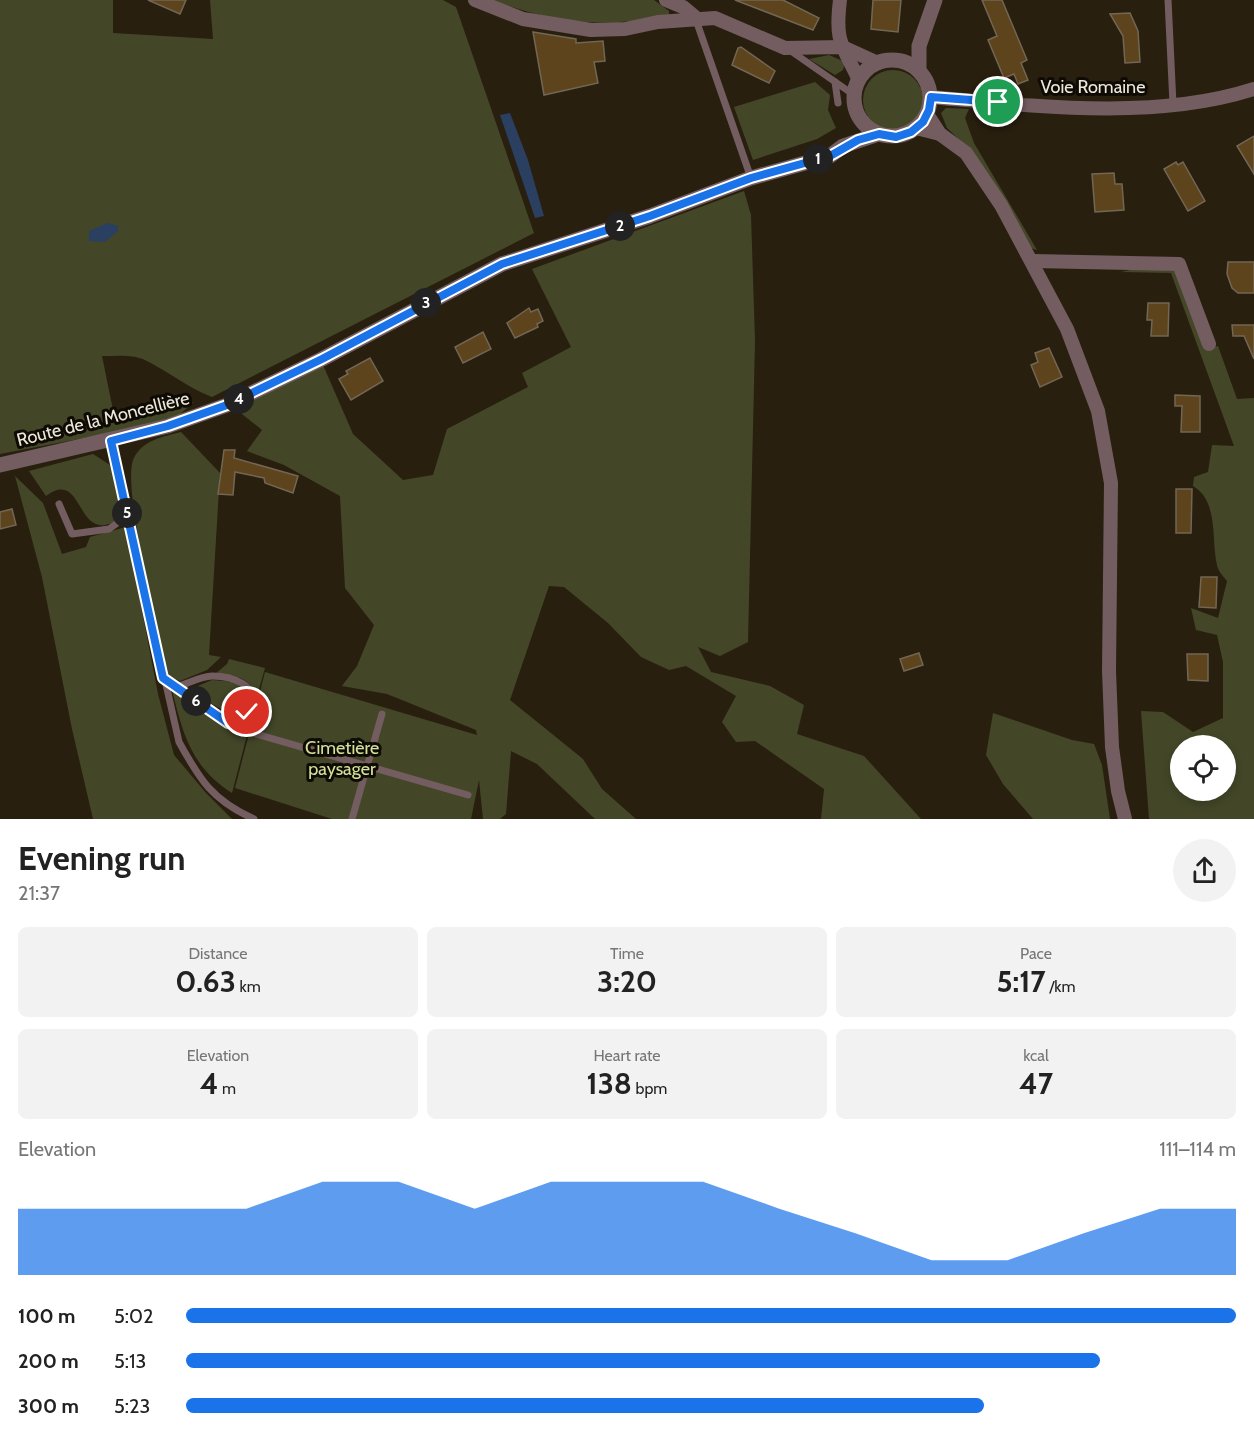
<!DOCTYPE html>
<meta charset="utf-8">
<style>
:root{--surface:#fff;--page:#f2f2f2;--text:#222;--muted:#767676;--accent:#1a73e8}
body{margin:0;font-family:Cabin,sans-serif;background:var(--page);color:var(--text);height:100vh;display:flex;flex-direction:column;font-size:22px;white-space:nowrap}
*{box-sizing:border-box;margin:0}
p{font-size:20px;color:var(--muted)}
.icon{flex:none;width:33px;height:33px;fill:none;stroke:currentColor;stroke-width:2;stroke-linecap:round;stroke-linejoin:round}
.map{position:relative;height:819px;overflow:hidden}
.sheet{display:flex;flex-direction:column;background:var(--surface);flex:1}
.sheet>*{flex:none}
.controls{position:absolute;left:1170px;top:735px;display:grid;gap:12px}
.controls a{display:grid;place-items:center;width:66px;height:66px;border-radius:50%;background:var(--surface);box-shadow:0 3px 9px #0003;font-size:30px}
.pin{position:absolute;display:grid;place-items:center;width:51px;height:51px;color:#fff;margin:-26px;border:3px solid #fff;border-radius:50%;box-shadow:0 2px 6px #0007}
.km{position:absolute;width:30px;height:30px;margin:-15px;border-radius:50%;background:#222;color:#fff;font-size:16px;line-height:30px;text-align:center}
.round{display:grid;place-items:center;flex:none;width:63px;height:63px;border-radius:32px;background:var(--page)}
.head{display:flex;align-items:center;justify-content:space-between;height:102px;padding:0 18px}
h1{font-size:33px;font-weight:700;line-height:45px}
.metrics{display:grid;grid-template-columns:repeat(3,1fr);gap:9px;height:102px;padding:6px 18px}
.metrics div{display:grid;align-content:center;border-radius:9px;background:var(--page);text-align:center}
.metrics b{font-size:30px;font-weight:700}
.metrics small{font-size:16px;font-weight:400}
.metrics p{font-size:16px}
.chart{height:168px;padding:12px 18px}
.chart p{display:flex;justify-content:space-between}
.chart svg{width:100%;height:108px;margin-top:6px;fill:var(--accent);opacity:.7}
ul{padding:0 18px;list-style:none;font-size:20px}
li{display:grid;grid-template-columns:96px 72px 1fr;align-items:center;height:45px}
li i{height:15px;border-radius:8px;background:var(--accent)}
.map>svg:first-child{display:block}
.green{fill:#434728;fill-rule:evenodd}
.water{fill:#2b3f61}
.building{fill:#5d441d;stroke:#726654;stroke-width:1.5}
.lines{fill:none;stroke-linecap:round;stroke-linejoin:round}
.service{stroke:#735d60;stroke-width:7}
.minor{stroke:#735d60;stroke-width:14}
.tertiary{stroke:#735d60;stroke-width:15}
.route-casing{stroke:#fff;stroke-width:12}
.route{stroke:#1a73e8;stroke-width:8}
.labels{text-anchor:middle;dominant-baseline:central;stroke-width:6;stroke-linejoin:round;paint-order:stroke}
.street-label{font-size:18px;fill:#eee7dc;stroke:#0e0a04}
.park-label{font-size:18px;fill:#d6e199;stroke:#0e0a04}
</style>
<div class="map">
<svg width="1254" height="819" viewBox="0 0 1254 819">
<rect width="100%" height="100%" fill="#291f0f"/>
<g class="green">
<path d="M0,0h113v33l100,6 -3,-39h233l13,7 78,226 -322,164c-24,-9 -44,-26 -67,-37 -13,-6 -29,-4 -43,-4l13,64 79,-18 -16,14 -62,16 -116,22z"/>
<path d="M491,0h163l15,11v5c-72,12 -109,8 -178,-16z"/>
<polygon points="829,55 845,62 843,70 835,75 809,59"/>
<circle cx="893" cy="100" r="30"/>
<polygon points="815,82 830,95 828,110 836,128 817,139 753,160 734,107"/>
<polygon points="946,108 969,109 965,118 974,143 1037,250 1030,248 968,148 947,128 941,113"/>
<polygon points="744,191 751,215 755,341 748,642 720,656 698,647 711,672 770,686 804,705 797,734 864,756 921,819 821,819 824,789 755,741 736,742 722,722 736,696 686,666 669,670 641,657 608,623 564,587 549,586 510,700 583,759 602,789 636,819 595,819 537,764 511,751 506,814 500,819 483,819 479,780 471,819 332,819 235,788 265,672 477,735 476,730 387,694 342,686 357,666 374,625 345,588 340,496 284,465 247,451 262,430 242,414 239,408 323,365 353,434 403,480 433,475 447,429 528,387 522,373 571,347 532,269"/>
<path d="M1148,266l26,1 33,82 11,-3 19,53 17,-1v421h-105l-8,-108 22,1 30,20 30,-14v-56l-6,-27 -21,-5 -5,-22 27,10 9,-37c-4,-5 -9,-10 -10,-16 -6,-25 2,-64 -24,-79l1,-9 14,-5 4,-27 22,1 -63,-173 -50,-1zM1180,746h46v44h-46z"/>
<path d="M181,432l39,41 -11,182 12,2 -14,13 -27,11 -12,-5c-7,-37 -48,-193 -34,-218 9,-18 28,-21 47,-26z"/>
<path d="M93,454l17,11 13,47c-3,6 -8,10 -14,12 -33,11 -27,-55 -63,-28l-17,-25z"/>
<polygon points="15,476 43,503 62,554 86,547 90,537 126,527 158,694 174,755 206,793 232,819 93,819 72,729 42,577"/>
<path d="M229,659l36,9 -17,60 -8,-4c25,-29 14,-51 -25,-50l12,-10z"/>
<path d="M212,680l25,2 8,5c3,15 2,22 -12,29l-45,-26z"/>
<path d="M172,690l50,36 25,9 -15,58c-41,-26 -49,-59 -60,-103z"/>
<polygon points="993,713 1072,740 1094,744 1102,765 1110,819 1033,819 1003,784 986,755"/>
</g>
<g class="water">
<polygon points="510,113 528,160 544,216 535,218 500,115"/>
<polygon points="107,223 119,226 117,232 105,242 89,241 89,231"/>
</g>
<g class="building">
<polygon points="148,0 186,0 180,14"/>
<polygon points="735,0 783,0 819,18 813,30"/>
<polygon points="873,0 901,0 898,32 871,29"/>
<polygon points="982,0 1002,0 1027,60 1021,63 1028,80 1018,84 1014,74 1004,78 988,40 997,36"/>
<polygon points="1130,13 1138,31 1140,62 1125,63 1123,36 1110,14"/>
<polygon points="533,32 576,39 576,43 603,41 605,61 594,62 598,83 544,95"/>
<polygon points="741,47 775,71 769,83 732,65 738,48"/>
<polygon points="1254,136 1254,174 1237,146"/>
<polygon points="1176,162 1178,165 1183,162 1205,201 1188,211 1164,169"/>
<polygon points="1114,173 1115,184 1122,184 1124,210 1095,212 1092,174"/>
<polygon points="1228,262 1254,262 1254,293 1238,293 1232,288 1227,274"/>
<polygon points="1148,303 1169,303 1168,336 1151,336 1152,320 1147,320"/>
<polygon points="529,308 531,312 538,309 543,321 537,324 538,327 515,338 507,323"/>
<polygon points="1232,325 1254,325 1254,359 1244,336 1233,336"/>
<polygon points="483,332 491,349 463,363 455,347"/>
<polygon points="1049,348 1062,377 1040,387 1031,365 1038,362 1035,353"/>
<polygon points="370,358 383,381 351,400 339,379 348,374 346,371"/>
<polygon points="1175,395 1200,396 1200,432 1181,432 1182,406 1175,406"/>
<polygon points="224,450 235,450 234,458 298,476 293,493 265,483 264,478 235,472 233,495 218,494"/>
<polygon points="1176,489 1192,489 1191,533 1176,533"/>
<polygon points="12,509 16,525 0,529 0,512"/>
<polygon points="1201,577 1217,577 1216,608 1199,607"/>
<polygon points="919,653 923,665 904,671 900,659"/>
<polygon points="1187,654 1208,654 1208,681 1188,680"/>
</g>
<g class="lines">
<g class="service">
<polyline points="1168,0 1173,104"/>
<polyline points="696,20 751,178"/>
<polyline points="788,49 854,95"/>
<polyline points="835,82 838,103"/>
<path d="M111,441l68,301c21,38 33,58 75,77"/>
<polyline points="59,504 72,534 109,529 127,516"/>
<polyline points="163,678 228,723 242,730 468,795"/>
<path d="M176,687c11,-3 25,-11 36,-11 19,0 51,9 36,34 -4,6 -14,10 -20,13"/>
<polyline points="352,819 382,714"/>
</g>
<g class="minor">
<polyline points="475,0 523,19 591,30 625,29 658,22 715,18 785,48 843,47 878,63"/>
<polyline points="666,0 683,7 695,17"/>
<path d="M840,0c-5,41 1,43 18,78"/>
<path d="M931,97c102,9 224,24 323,-8"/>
<polyline points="927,114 940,134 966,153 1001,205 1067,329 1098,411 1111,483 1109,671 1112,747 1118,791 1125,819"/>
<polyline points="916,128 940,134"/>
<polyline points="1033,261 1179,264 1209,344"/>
</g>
<g class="tertiary">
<circle cx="892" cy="98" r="38"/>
<polyline points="919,71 919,46 935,0"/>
<polyline points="0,465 168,426 227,405 322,359 502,264 650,216 751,178 830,156 843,146 879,134"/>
</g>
</g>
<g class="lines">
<g class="route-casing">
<polyline id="route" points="247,712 228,723 163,678 111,441 168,426 227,405 322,359 502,264 650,216 751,178 830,156 858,140 879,134 896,137 911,132 923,122 929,110 931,97 998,102"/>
</g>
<use href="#route" class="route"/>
</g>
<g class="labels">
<g class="street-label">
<text x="1093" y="87">Voie Romaine</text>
<text transform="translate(103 419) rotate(-14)">Route de la Moncellière</text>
</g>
<g class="park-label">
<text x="342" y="748">Cimetière<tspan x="342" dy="21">paysager</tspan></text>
</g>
</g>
</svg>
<div class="controls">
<a><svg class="icon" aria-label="locate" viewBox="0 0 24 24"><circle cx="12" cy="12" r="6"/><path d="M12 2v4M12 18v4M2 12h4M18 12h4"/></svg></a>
</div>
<div class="pin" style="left:998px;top:102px;background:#1e9e55"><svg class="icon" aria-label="arrive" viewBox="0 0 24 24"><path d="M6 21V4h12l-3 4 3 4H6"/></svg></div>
<div class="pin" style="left:247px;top:712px;background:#d93025"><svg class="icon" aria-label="check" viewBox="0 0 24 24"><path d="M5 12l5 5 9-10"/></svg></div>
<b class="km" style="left:818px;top:159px">1</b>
<b class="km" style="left:620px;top:226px">2</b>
<b class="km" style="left:426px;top:303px">3</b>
<b class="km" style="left:239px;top:399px">4</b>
<b class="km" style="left:127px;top:513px">5</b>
<b class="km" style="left:196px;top:701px">6</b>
</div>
<section class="sheet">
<div class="head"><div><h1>Evening run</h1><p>21:37</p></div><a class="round"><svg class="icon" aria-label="share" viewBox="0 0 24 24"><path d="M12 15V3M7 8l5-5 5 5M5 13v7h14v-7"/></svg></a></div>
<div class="metrics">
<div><p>Distance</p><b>0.63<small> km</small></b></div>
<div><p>Time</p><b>3:20</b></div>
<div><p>Pace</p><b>5:17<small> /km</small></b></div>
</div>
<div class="metrics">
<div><p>Elevation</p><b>4<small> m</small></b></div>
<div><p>Heart rate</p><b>138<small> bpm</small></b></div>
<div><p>kcal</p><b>47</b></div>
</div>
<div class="chart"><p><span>Elevation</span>111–114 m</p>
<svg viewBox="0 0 160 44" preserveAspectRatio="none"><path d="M0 44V17L10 17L20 17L30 17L40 6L50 6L60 17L70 6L80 6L90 6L100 17L110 27L120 38L130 38L140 27L150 17L160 17V44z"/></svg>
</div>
<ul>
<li><b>100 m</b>5:02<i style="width:100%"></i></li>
<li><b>200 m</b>5:13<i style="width:87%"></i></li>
<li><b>300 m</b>5:23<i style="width:76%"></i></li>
</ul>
</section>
